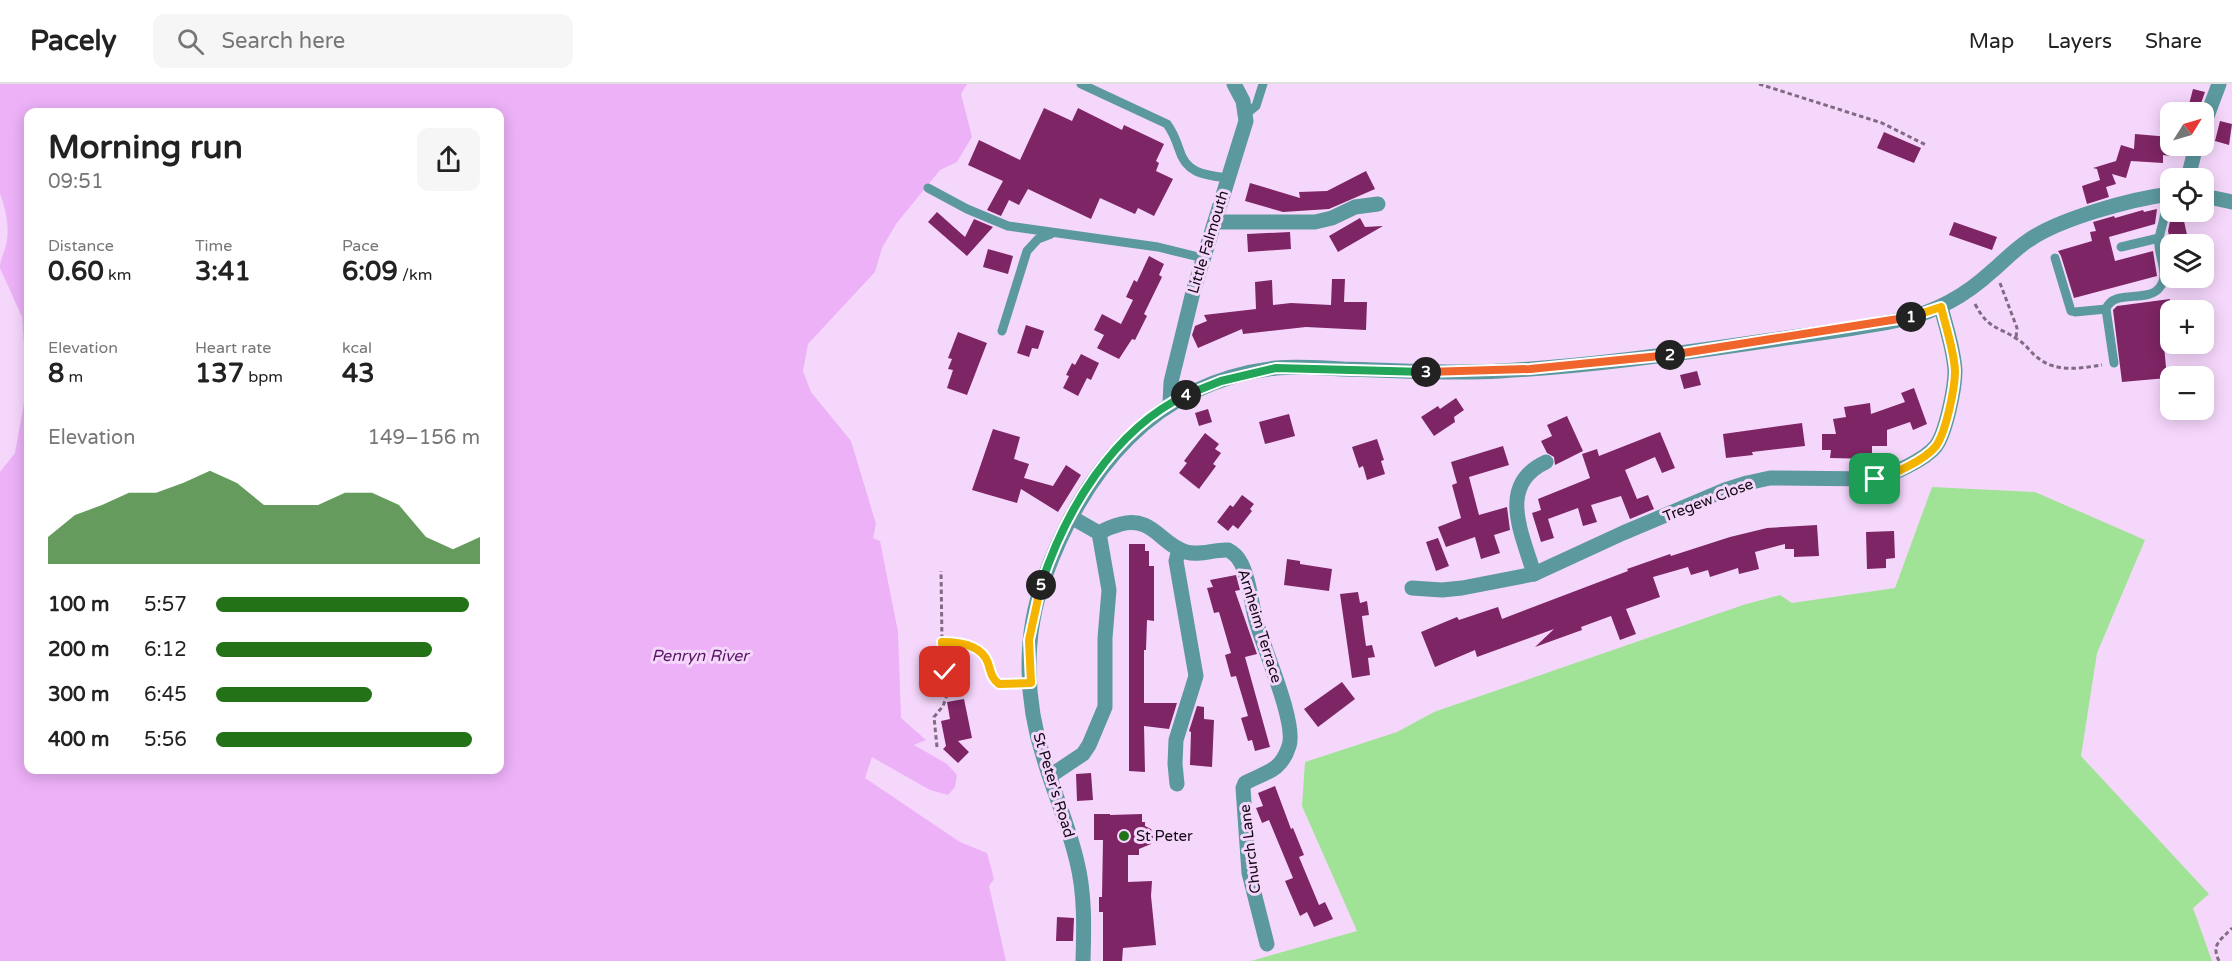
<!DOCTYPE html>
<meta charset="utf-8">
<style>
:root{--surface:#fff;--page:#f6f6f6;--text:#222;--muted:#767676;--line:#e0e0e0;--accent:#247218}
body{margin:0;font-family:"Varela Round",sans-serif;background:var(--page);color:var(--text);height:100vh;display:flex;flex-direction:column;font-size:22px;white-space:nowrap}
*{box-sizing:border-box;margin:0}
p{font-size:20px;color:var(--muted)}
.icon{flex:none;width:33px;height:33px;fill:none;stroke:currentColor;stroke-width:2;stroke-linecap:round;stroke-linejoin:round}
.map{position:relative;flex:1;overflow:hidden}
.sheet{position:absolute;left:24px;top:24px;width:480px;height:666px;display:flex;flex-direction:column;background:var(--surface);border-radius:12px;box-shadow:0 3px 15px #0003}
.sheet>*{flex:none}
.needle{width:39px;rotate:53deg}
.fabs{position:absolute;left:2160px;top:18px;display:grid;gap:12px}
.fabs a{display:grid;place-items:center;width:54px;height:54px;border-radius:12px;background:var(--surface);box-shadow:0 3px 15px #0003;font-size:30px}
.pin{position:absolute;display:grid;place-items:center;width:51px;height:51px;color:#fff;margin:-26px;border-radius:12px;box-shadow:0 3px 9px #0006}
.km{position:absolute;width:30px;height:30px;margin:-15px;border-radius:50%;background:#222;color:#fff;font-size:16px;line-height:30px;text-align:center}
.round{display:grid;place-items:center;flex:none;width:63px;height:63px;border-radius:12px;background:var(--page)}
.headline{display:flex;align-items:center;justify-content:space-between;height:102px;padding:0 24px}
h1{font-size:33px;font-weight:700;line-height:45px}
.metrics{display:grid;grid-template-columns:repeat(3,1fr);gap:9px;height:102px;padding:6px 24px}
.metrics div{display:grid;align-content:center}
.metrics b{font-size:26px;font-weight:700}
.metrics small{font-size:16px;font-weight:400}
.metrics p{font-size:16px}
.chart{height:168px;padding:12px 24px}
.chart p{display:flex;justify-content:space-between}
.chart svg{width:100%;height:108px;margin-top:6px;fill:var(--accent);opacity:.7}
ul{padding:0 24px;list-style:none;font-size:20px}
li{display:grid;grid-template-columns:96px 72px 1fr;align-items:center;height:45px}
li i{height:15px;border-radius:8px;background:var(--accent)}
header{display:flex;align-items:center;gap:36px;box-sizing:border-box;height:84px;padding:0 30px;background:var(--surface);border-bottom:2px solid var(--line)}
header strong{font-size:28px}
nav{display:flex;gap:33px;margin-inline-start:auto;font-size:21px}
.search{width:420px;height:54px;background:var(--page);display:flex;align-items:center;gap:15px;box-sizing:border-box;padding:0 21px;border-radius:12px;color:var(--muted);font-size:22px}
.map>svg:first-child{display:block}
.green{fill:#a0e396}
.water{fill:#ecb1f7;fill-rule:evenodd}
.building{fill:#7e2565}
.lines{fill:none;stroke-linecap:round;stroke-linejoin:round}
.path{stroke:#806b83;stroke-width:3;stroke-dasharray:4.5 3;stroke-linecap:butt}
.service{stroke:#5c999e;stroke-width:9}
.minor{stroke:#5c999e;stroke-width:15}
.tertiary{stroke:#5c999e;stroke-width:15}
.split-1-casing{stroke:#fff;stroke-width:12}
.split-2-casing{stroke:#fff;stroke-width:12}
.split-3-casing{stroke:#fff;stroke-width:12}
.split-4-casing{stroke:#fff;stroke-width:12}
.split-5-casing{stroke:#fff;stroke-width:12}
.split-6-casing{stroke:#fff;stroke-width:12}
.split-1{stroke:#f5b400;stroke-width:8}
.split-2{stroke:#f0652b;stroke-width:8}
.split-3{stroke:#f0652b;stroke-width:8}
.split-4{stroke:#22a559;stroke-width:8}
.split-5{stroke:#22a559;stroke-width:8}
.split-6{stroke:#f5b400;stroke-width:8}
.poi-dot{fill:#247218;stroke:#f6d7fc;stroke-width:2}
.labels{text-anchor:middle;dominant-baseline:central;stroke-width:6;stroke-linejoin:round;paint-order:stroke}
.street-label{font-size:15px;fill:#130915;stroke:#f6d7fc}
.poi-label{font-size:15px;fill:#130915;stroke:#f6d7fc;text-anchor:start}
.water-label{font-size:16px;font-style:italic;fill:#581563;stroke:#f6d7fc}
</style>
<header>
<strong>Pacely</strong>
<div class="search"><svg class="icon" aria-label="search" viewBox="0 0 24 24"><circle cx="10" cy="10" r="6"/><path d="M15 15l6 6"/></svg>Search here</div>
<nav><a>Map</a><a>Layers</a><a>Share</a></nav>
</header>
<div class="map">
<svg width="2232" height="877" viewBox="0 0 2232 877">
<rect width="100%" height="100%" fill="#f6d7fc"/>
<polygon class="green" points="1932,403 2035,408 2145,456 2097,569 2081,672 2209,810 2193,824 2212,877 1251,877 1357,847 1302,722 1305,678 1397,648 1434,628 1743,521 1780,511 1792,519 1895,504"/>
<path class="water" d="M0,0h967l-6,10 11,43 -15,25 -17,8 -44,54 -14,24 -7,24 -67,72 -5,27 8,21 40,49 25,83 -3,14 7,3 18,91 3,86 25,22 -12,5 33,19 10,11 -2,12 -7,8 -18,-5 -58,-33 -7,21 95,64 27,11 7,26 -5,7 17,75h-1006v-489l15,-19 12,-67 -5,-69 -22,-49c0,-8 4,-15 6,-23 4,-17 0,-35 -6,-51zM28,28h472v658h-472z"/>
<g class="building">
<polygon points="2193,5 2205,8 2198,28 2187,28"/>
<polygon points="1044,24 1072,37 1078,24 1122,46 1124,41 1164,60 1156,77 1159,79 1156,87 1173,95 1154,132 1138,124 1135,130 1100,114 1091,135 1028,105 1019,121 1009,116 1001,132 987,126 1003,97 968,81 979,56 1020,76"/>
<polygon points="2220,37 2232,40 2229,61 2215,57"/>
<polygon points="1884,48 1921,64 1914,79 1877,64"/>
<polygon points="2135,50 2170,53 2170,72 2163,71 2163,79 2131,77 2126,94 2112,90 2116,100 2106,103 2109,113 2087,120 2082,102 2100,96 2097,85 2093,84 2116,77 2121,61 2134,65"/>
<polygon points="1366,87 1375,105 1329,125 1283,128 1245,117 1250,99 1300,114 1299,108 1327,107"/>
<polygon points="2157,125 2155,140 2109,153 2115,177 2153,167 2157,192 2074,214 2061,172 2058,167 2092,157 2090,148 2096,147 2093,138 2114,132 2115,134 2143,126 2144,128"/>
<polygon points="937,128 965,153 974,135 993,143 967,172 928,138"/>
<polygon points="2172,128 2182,128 2189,160 2171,160 2168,147"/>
<polygon points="1360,134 1365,143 1383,142 1338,168 1329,152"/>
<polygon points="1954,138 1997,153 1992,166 1949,151"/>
<polygon points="1290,148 1291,165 1248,168 1247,150"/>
<polygon points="988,165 1013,172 1008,190 983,183"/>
<polygon points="1149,172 1164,180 1159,191 1162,193 1144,230 1147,232 1135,256 1132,255 1119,275 1097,264 1104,251 1094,246 1102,230 1121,240 1133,216 1126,213 1134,196 1137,198"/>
<polygon points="1332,195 1345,195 1344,218 1367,218 1366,246 1306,243 1243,250 1242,245 1198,264 1192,251 1195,242 1207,237 1204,231 1256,225 1255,198 1272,196 1273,221 1291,219 1331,221"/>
<polygon points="2170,215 2170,250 2163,251 2167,294 2122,298 2113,226 2117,222"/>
<polygon points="1026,241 1044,247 1038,265 1032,264 1029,273 1017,269"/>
<polygon points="958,248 987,259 967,311 947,304 953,286 948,285 952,275 948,274"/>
<polygon points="1081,270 1099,279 1091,296 1087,294 1078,312 1063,304 1069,292 1066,291 1072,279 1075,281"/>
<polygon points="1697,287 1701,301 1684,305 1680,291"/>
<polygon points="1914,304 1927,340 1913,346 1910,338 1887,346 1887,362 1872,362 1872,375 1830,374 1831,366 1822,366 1822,350 1836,350 1833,335 1846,333 1844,323 1870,319 1871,330 1905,318 1901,309"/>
<polygon points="1456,314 1464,326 1454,333 1455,338 1434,352 1421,333 1438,322 1440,325"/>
<polygon points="1208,325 1212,338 1199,342 1195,329"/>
<polygon points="1289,330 1295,352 1265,360 1259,338"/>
<polygon points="1567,332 1583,367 1555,381 1554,373 1547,369 1541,357 1552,352 1547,341"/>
<polygon points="1802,339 1805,362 1752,368 1753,371 1726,374 1723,350"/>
<polygon points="993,345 1020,353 1014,375 1029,380 1024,394 1053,402 1066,381 1081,391 1058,428 1021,405 1017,419 972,406"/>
<polygon points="1660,348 1675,384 1662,389 1655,373 1625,386 1637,415 1648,411 1654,425 1630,435 1621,412 1591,421 1597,438 1583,442 1578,424 1548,435 1554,454 1541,458 1532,429 1541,426 1538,415 1590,394 1582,370 1597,365 1599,372"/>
<polygon points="1205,349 1219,360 1215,365 1221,369 1213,380 1216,382 1199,405 1179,389 1187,379 1184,377"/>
<polygon points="1377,355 1384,376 1381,377 1385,390 1367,396 1363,382 1359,384 1352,363"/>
<polygon points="1503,362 1509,381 1469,393 1479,431 1507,423 1510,446 1494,451 1500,469 1481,475 1475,453 1446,463 1438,443 1461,434 1452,401 1457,399 1451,378"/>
<polygon points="1242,411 1254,420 1250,425 1252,427 1238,445 1233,441 1228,447 1217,438 1230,421 1233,423"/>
<polygon points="1817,441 1819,472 1794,473 1794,465 1785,465 1785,460 1755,468 1759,485 1739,490 1738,484 1710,493 1708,486 1691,491 1688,483 1653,493 1660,513 1626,525 1636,550 1620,556 1611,532 1581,543 1582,546 1535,563 1554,545 1477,573 1475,566 1435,583 1421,548 1457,533 1459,536 1498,523 1502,535 1628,487 1627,485 1670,470 1671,472 1730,453 1767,444"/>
<polygon points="1894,447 1895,474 1886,475 1886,484 1867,485 1866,448"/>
<polygon points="1438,454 1449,482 1436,487 1426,458"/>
<polygon points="1129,460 1145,460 1145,467 1149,467 1149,482 1154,482 1154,537 1147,536 1146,566 1144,566 1144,619 1177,619 1169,645 1144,642 1145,688 1129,687"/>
<polygon points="1287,475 1300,477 1300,480 1332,485 1329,507 1284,501"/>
<polygon points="1236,491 1240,506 1235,507 1257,570 1245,573 1270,663 1255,667 1252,656 1248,657 1241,634 1248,632 1236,592 1231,593 1225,571 1231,569 1219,528 1214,529 1207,504 1213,503 1210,496"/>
<polygon points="1358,508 1360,519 1367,517 1369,531 1362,532 1364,548 1366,562 1372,561 1375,573 1368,574 1370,591 1352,594 1340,510"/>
<polygon points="1342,598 1355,615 1318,643 1304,625"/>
<polygon points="964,615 972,654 958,657 969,668 958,679 943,665 946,662 941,637 950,635 947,618"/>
<polygon points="1197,622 1204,623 1204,635 1214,636 1212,683 1190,681 1191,648 1189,647"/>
<polygon points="1091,689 1093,716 1077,717 1076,690"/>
<polygon points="1275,702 1291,745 1293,744 1304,771 1299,773 1319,821 1325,818 1333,835 1314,843 1307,828 1300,832 1285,797 1293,794 1269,736 1262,739 1256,724 1263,722 1258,709"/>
<polygon points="1094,730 1110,730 1110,731 1142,730 1142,738 1145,738 1145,742 1151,745 1154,751 1151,760 1139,765 1139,771 1128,771 1128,798 1152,797 1151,812 1156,861 1123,864 1122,877 1103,877 1103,828 1099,828 1099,813 1102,813 1103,756 1094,756"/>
<polygon points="1057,833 1074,834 1073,857 1056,857"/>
</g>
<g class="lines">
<g class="path">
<polyline points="1759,0 1882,39 1926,61"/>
<polyline points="2000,199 2017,244 2016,254"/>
<path d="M1975,220c14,26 21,21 42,35 9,5 14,14 21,19 19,15 43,10 64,7"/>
<path d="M942,558c14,0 37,3 45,17 4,7 3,16 8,23l4,2h15"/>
<polyline points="937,663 934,633 943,622 948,608 942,558 941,487"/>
<path d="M2219,877c-8,-17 1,-20 13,-33"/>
</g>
<g class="service">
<path d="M1081,0l86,40c6,8 9,16 12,25 7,25 26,26 49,29"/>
<polyline points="1246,30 1256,22 1263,0"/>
<polyline points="928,104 967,125 1008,142 1158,163 1203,174"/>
<polyline points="2121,163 2159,154"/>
<polyline points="2055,174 2071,227 2075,228 2106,225"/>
<polyline points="1002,247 1027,167 1038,155 1051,150"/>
<path d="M2114,279l-8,-54c8,-21 42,-5 54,-22 9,-11 0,-28 -1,-41 -1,-10 3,-18 5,-28 1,-8 2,-16 2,-24"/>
</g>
<g class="minor">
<polyline points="2204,40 2219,0"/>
<polyline points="2188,94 2196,62"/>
<polyline points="1215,138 1315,138 1332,134 1355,123 1378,120"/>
<polyline points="1170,319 1171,298 1193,208 1246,37 1243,17 1234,0"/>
<path d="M1099,449c7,-4 14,-7 22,-9 32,-8 39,20 65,28 13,4 29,-3 42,-2 6,3 10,7 13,13 9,17 10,40 15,58 7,26 41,102 33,125 -8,26 -24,26 -44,37l-2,5 6,85 18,71"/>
<path d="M1534,490c-11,-39 -38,-89 12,-112"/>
<path d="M1412,504l30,2 20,-2 72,-14 89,-41 102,-43 22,-7 23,-5 105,1c16,-4 50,-19 61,-33 10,-14 19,-58 19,-75 -1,-21 -9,-44 -14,-64"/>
<polyline points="1050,692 1083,670 1089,661 1105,623 1105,554 1109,506 1099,449 1071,433"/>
<polyline points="1177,700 1175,680 1176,656 1196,592 1176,477 1179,465"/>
</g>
<g class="tertiary">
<polyline points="2204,112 2232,118"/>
<path d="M1083,877c1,-33 2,-67 -6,-99 -8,-35 -23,-69 -33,-103 -19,-58 -21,-123 0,-180 39,-109 110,-197 232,-211 22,-2 45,0 67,1 52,1 105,5 157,2 89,-5 177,-17 265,-30 46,-7 94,-12 139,-22 34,-8 62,-24 87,-47 13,-11 24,-23 38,-32 32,-22 103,-41 141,-46"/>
</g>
</g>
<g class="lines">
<g class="split-1-casing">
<path id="split-1" d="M1875,395c16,-3 50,-19 61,-33 10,-14 19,-58 19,-75 -1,-21 -9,-43 -14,-64l-30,10"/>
</g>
<g class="split-2-casing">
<polyline id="split-2" points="1670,271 1911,233"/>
</g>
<g class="split-3-casing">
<polyline id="split-3" points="1426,288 1530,285 1670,271"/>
</g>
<g class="split-4-casing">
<polyline id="split-4" points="1186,311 1221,297 1276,284 1426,288"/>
</g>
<g class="split-5-casing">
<path id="split-5" d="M1041,501c24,-74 72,-155 145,-190"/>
</g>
<g class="split-6-casing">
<path id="split-6" d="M945,588l-3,-30c16,0 40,3 46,21 3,9 3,15 11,21l32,-1 -2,-43 12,-55"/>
</g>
<use href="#split-1" class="split-1"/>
<use href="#split-2" class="split-2"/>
<use href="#split-3" class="split-3"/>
<use href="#split-4" class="split-4"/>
<use href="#split-5" class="split-5"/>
<use href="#split-6" class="split-6"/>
</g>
<circle class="poi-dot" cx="1124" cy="752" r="6"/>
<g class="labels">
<g class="street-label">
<text transform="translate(1208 158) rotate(-73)">Little Falmouth</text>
<text transform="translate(1708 416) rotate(-21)">Tregew Close</text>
<text transform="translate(1260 542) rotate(73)">Arnheim Terrace</text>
<text transform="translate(1054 701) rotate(73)">St Peter's Road</text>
<text transform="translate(1250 765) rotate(-97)">Church Lane</text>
</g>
<g class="poi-label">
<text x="1136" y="752">St Peter</text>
</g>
<g class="water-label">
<text x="700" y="572">Penryn River</text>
</g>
</g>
</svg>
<div class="fabs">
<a><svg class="needle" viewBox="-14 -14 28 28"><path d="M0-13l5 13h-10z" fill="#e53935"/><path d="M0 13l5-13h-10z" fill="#767676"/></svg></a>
<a><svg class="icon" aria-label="locate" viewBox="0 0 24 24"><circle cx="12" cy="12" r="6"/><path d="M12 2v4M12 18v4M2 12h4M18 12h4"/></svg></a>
<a><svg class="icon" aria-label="layers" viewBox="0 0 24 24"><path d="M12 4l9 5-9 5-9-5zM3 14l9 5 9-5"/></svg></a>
<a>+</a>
<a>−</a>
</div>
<div class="pin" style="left:1875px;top:395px;background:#1e9e55"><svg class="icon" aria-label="arrive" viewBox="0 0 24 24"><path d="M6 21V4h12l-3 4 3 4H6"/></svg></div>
<div class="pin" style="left:945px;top:588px;background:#d93025"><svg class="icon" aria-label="check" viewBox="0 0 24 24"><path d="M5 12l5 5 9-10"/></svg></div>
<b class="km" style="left:1911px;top:233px">1</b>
<b class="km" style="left:1670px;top:271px">2</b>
<b class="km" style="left:1426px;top:288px">3</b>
<b class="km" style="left:1186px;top:311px">4</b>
<b class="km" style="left:1041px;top:501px">5</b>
<section class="sheet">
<div class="headline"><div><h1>Morning run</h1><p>09:51</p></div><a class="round"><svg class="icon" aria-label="share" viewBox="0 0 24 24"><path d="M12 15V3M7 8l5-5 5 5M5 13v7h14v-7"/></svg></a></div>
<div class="metrics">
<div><p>Distance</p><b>0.60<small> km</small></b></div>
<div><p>Time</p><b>3:41</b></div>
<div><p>Pace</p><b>6:09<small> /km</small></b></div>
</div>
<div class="metrics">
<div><p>Elevation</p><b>8<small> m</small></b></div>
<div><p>Heart rate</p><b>137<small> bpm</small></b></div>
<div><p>kcal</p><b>43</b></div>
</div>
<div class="chart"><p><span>Elevation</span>149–156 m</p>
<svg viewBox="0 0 160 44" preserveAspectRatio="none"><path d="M0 44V33L10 24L20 20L30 15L40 15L50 11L60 6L70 11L80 20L90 20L100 20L110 15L120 15L130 20L140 33L150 38L160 33V44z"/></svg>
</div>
<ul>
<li><b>100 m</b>5:57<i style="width:96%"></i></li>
<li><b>200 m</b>6:12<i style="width:82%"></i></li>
<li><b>300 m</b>6:45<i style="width:59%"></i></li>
<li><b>400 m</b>5:56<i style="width:97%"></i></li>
</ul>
</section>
</div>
